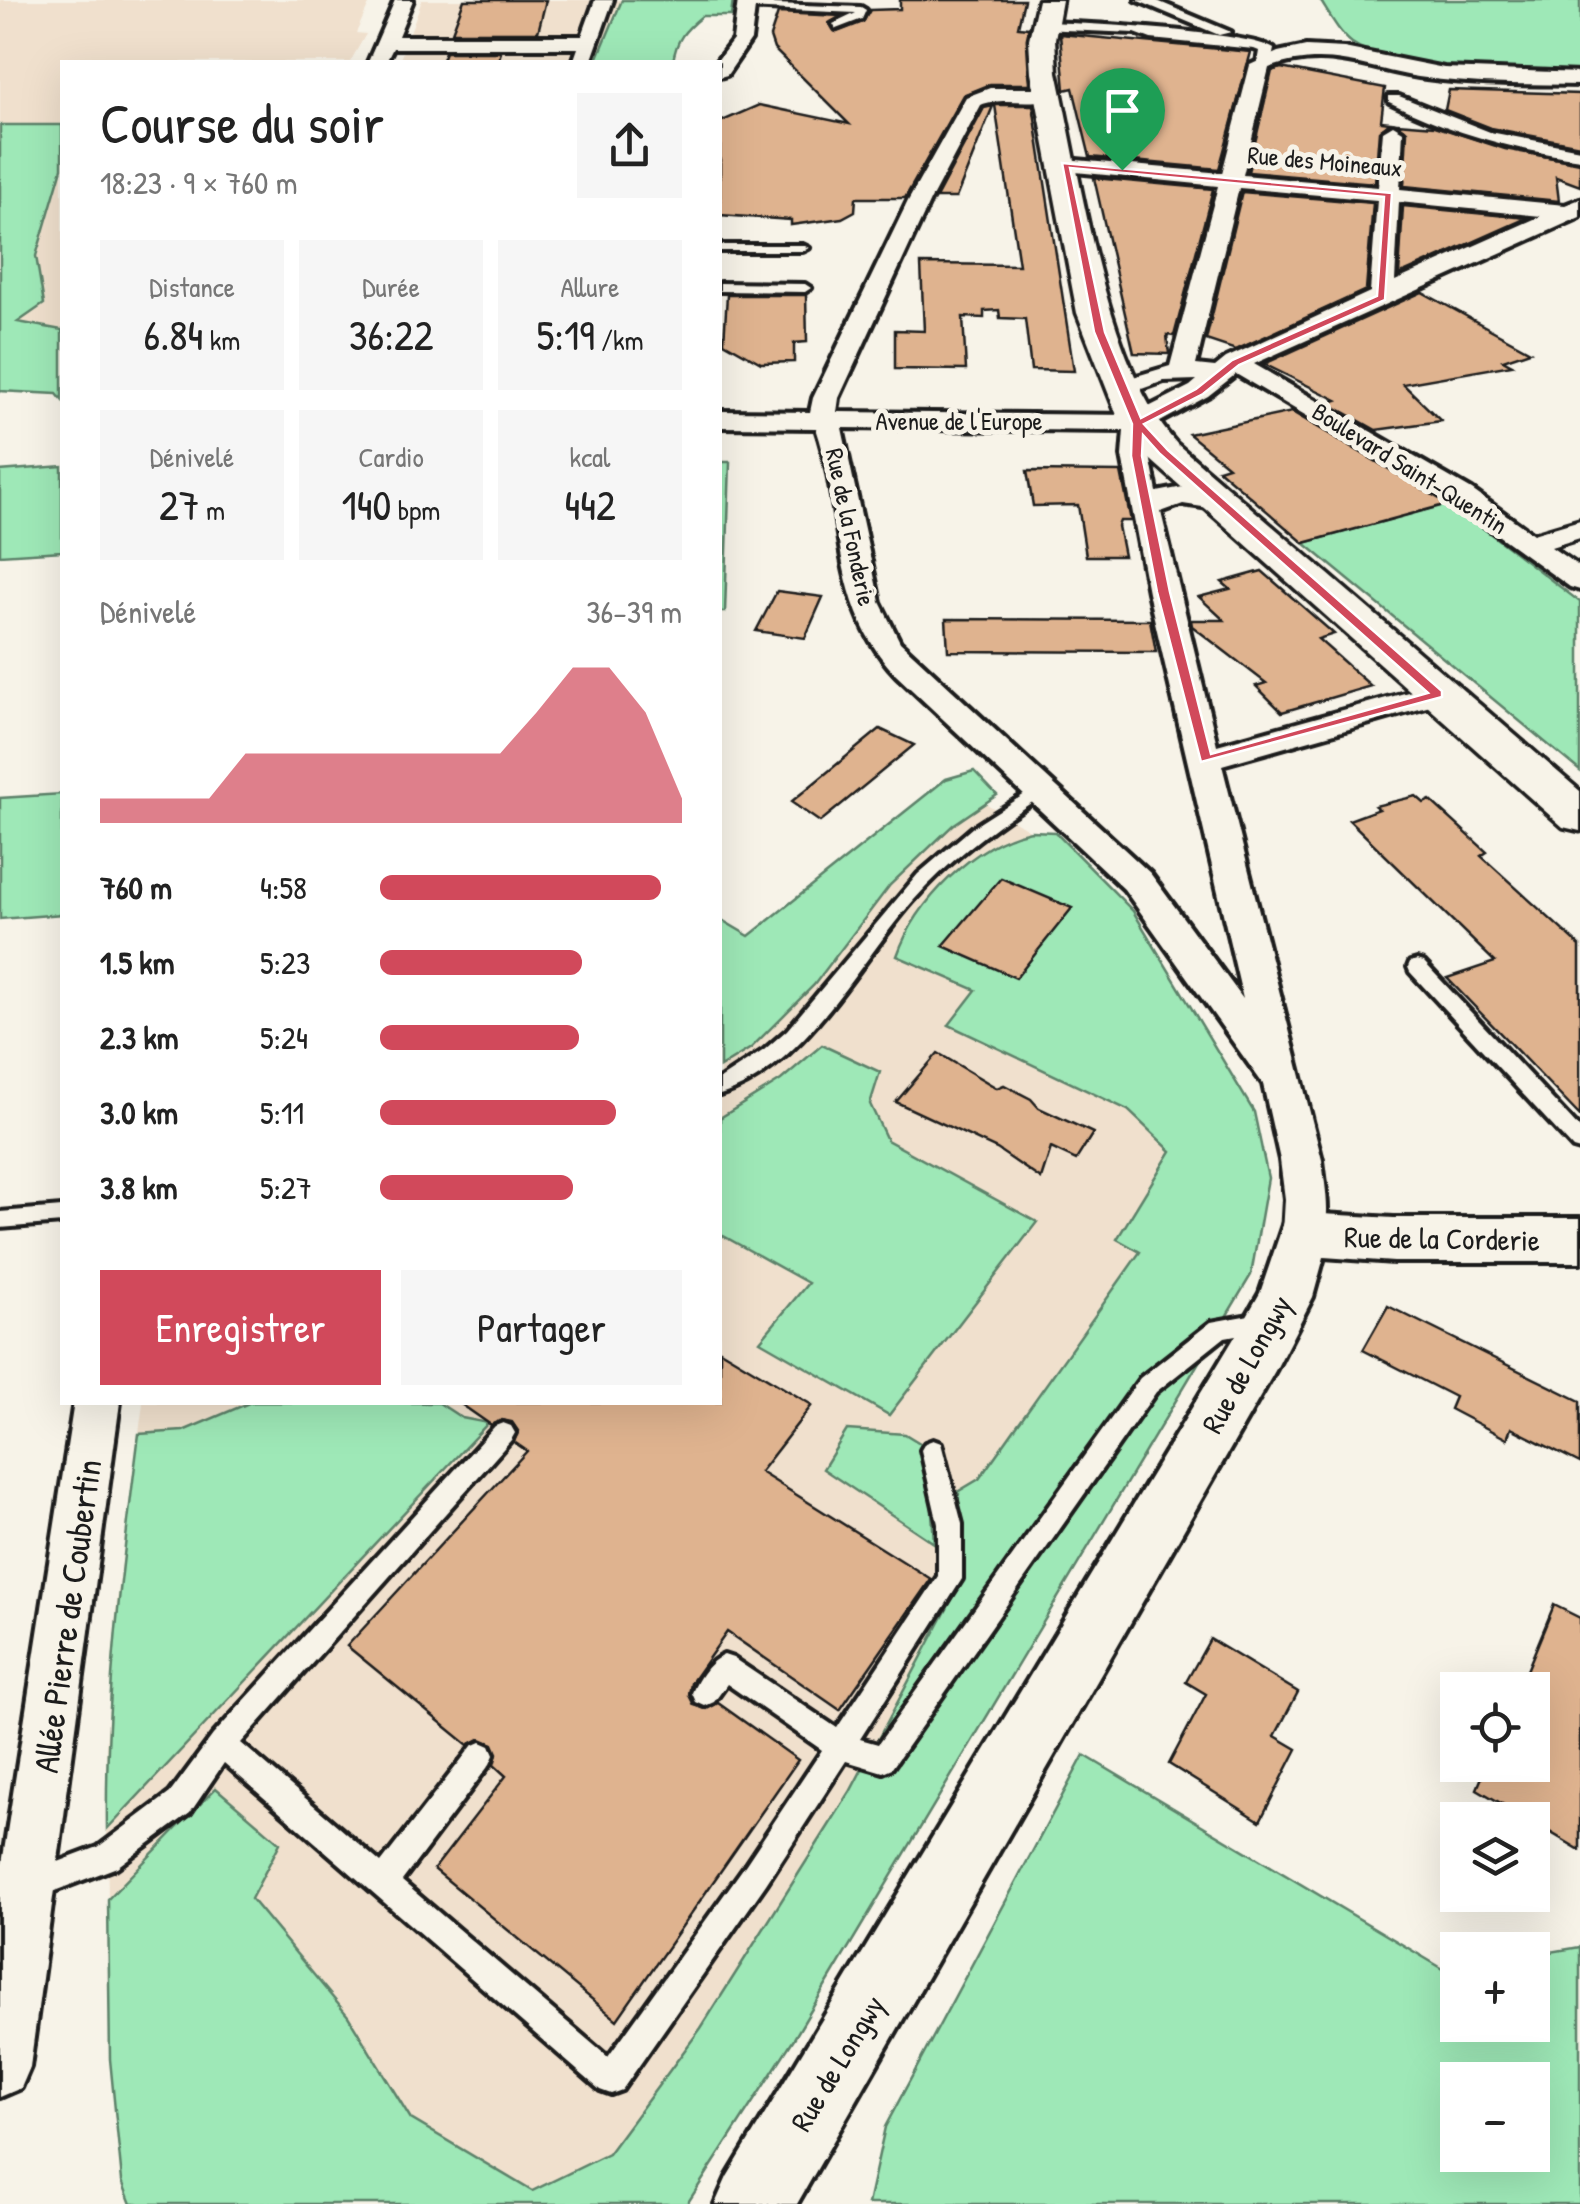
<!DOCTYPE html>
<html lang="fr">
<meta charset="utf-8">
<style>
:root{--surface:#fff;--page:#f6f6f6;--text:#222;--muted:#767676;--accent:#d1495b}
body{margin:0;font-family:"Patrick Hand",sans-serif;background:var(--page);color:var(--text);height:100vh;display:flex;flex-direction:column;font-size:38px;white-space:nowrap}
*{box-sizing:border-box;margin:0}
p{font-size:32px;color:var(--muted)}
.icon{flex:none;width:55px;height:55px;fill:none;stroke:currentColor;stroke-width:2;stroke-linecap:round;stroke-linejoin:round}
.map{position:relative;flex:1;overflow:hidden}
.panel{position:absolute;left:60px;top:60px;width:662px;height:1345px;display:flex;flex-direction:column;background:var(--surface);border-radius:0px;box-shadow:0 10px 40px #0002}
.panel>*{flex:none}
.buttons{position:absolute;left:1440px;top:1672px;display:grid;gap:20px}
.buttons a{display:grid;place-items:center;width:110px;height:110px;border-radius:0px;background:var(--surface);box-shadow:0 10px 40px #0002;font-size:50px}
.pin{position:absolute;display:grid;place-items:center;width:85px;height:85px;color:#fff;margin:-102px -42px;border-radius:50% 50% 50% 0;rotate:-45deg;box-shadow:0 0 10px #0007}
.pin .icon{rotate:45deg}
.round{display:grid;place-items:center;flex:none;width:105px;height:105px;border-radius:0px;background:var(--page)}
.head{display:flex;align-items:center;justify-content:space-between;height:170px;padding:0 40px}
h1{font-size:55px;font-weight:600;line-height:75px}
.stats{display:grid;grid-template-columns:repeat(3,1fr);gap:15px;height:170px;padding:10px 40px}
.stats div{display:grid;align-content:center;border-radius:0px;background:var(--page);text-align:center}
.stats b{font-size:42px;font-weight:600}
.stats small{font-size:28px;font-weight:400}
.stats p{font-size:28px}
.chart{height:280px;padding:20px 40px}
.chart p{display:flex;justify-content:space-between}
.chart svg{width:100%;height:180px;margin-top:10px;fill:var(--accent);opacity:.7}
.primary-button{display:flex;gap:20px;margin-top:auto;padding:20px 40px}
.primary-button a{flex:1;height:115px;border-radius:0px;background:var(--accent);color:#fff;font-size:40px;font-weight:600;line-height:115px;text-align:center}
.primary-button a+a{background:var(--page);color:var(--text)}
ul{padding:0 40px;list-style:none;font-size:32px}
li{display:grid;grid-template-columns:160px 120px 1fr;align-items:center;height:75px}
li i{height:25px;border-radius:12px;background:var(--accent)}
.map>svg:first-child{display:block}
.built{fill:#f0e0cd}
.green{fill:#9ee8b7;stroke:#5d826a;stroke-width:2.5;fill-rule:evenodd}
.building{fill:#dfb38f;stroke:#1c1c1c;stroke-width:2.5}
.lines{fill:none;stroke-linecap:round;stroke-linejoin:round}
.service-casing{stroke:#1c1c1c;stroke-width:8}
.pedestrian-casing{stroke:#1c1c1c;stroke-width:8}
.minor-casing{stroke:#1c1c1c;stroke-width:8}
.tertiary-casing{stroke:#1c1c1c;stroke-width:8}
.secondary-casing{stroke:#1c1c1c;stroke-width:7}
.service{fill:#f7f3e8;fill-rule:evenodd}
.pedestrian{fill:#f7f3e8;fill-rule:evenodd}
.minor{fill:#f7f3e8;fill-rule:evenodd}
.tertiary{fill:#f7f3e8;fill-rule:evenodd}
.secondary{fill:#f7f3e8;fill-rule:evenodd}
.route{fill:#d1495b;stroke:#fff;stroke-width:2.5;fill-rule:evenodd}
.labels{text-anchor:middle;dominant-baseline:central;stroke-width:10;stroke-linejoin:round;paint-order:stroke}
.far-street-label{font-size:25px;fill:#1c1c1c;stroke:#f7f3e8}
.street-label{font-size:30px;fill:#1c1c1c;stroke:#f7f3e8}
.near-street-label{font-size:35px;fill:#1c1c1c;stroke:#f7f3e8}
</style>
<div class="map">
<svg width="1580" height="2204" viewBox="0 0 1580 2204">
<rect width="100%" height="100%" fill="#f7f3e8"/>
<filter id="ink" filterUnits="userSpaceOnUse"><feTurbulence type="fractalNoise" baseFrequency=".01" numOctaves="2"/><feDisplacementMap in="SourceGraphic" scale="20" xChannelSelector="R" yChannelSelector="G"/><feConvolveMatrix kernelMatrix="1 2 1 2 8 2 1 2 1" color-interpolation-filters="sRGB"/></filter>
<g filter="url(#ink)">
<g class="built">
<polygon points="0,0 371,0 356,33 366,34 350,62 62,62 62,125 0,125"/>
<polygon points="422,0 622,0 596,62 399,62"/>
<polygon points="62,168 62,330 17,322 44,304 36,256"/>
<polygon points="946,779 1031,831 1055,832 1133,911 1254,1112 1268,1178 1251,1275 687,2204 131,2204 122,2181 110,2059 106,1746 117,1601 143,1403 720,1402 720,919 749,936"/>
</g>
<g class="green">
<path d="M622,0h111l-2,16h-29c-17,14 -26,23 -29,46h-77z"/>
<path d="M1320,0h260v71c-55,-1 -183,3 -228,-28 -13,-10 -23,-29 -32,-43z"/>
<polygon points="0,125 62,125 62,168 36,256 44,304 18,322 62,330 62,400 57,394 0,391"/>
<polygon points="720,462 730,462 725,612 720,612"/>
<polygon points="62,466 62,551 0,555 0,471"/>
<polygon points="1450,503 1580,602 1580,771 1304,543"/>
<polygon points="974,771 997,795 953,825 890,885 814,985 751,1048 720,1067 720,919 749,936 946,779"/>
<polygon points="62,794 62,914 0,919 0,798"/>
<path d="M1031,831l24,1 78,79 121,201 14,66 -17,97 -456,762 -108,167h-556l-9,-23 -12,-122 -2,-160 108,-111 64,55 -29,56 97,117 63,103 121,72 76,-37 93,-126 149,-236 107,-202 2,-99 20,-12 161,-227 -23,-13 54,-88 -43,-41 -179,-85 27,-35 -79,-34c19,-54 77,-114 134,-125z"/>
<polygon points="822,1045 880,1072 870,1104 887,1140 1037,1222 889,1415 760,1341 808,1283 720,1234 720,1118 781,1080"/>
<path d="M251,1402l188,1 23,15 26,5 -381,406c-2,-133 15,-263 32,-395l44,-3z"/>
<polygon points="847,1430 905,1434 928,1448 934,1543 823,1469"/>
<path d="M1084,1755l361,215 12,-2 1,57h74l1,-70 47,-8v257h-712l17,-77zM1458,2080h74v75h-74z"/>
</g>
<g class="building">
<polygon points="464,0 546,0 538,32 452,32"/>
<polygon points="900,0 1024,0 1018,27 1028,28 1030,84 990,84 963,95 905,198 856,198 855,211 842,218 791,225 791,220 720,215 720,122 759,105 849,124 774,49 770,37 778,13 841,16 829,23 837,32 863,22 870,10 900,9"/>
<polygon points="1060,34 1251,52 1219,169 1090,157 1073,88 1065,90"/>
<polygon points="445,52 501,52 498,62 441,62"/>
<polygon points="1281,68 1385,88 1381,121 1390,122 1379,131 1375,183 1248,172 1272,71"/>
<polygon points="1449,90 1580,94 1580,145 1491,128 1445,110"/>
<polygon points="995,105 1033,105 1074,371 1031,370 1025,319 1000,318 999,310 984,311 984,318 963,317 966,370 895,369 895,330 924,331 921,264 1019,265"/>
<polygon points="993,106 956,198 936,198 984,108"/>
<polygon points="1397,123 1435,126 1505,149 1580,163 1580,186 1556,177 1559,201 1404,186 1407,131"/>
<polygon points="1094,178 1213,189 1174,336 1167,335 1169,354 1134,353"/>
<polygon points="1242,192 1373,203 1366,290 1236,350 1206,340"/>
<polygon points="1403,206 1527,218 1399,275"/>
<polygon points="1422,292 1530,351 1503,360 1512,365 1403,384 1441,421 1376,430 1328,403 1337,400 1264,364"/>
<polygon points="727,295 806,295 807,342 794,343 794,362 761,363 724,342"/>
<polygon points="1292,412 1448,504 1304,543 1218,469 1228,466 1189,434"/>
<polygon points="1027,471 1121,472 1131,521 1120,521 1118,526 1124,556 1086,556 1078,505 1033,506"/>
<polygon points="1262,571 1334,634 1318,639 1371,686 1282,712 1256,686 1266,683 1192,626 1191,620 1224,620 1199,597 1230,589 1222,582"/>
<polygon points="777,591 823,597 805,638 756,631"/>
<polygon points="946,619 1150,620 1156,652 948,651"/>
<polygon points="880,729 914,745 820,822 791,802"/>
<polygon points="1416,796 1424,803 1430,800 1487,852 1481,856 1580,946 1580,1116 1447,978 1495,962 1349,820 1379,809 1375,806"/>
<polygon points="1001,878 1072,908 1016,978 943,946"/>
<polygon points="938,1053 997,1088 1004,1085 1031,1099 1039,1108 1093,1133 1076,1160 1051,1148 1041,1179 997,1149 896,1102"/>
<polygon points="1388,1306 1580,1401 1580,1463 1511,1428 1507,1439 1450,1409 1455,1397 1363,1350"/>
<polygon points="720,1350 812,1405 760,1472 931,1579 840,1710 727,1632 691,1683 689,1695 694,1705 707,1709 718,1703 798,1760 617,2020 434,1869 506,1776 494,1765 497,1753 493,1744 479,1739 468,1745 347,1646 527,1451 514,1442 518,1431 512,1422 502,1420 491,1425 458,1402 720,1402"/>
<polygon points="1554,1605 1580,1618 1580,1850 1477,1789 1487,1765 1532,1765 1532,1690 1519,1690"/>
<polygon points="1210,1639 1298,1692 1275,1736 1297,1749 1260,1821 1169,1764 1206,1694 1186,1682"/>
</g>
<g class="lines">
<g class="service-casing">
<g id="service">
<polygon points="746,3 861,7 866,10 862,19 836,29 833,24 856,13 743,8"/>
<polygon points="720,245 803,245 809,248 803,251 720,251"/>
<polygon points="720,283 805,284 811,288 805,292 720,291"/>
<path d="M1039,785l8,5 -2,4c-48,30 -94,64 -132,107 -55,62 -109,168 -193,194v-16l44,-29 23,-20 131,-156 55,-47z"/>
<polygon points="1417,960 1424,962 1580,1129 1580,1150 1573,1148 1410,972 1408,967 1410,962"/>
<polygon points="62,1207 62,1223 0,1228 0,1212"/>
<path d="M1266,1312l8,2 3,7 -3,7 -49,9 -69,55 -264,376 -9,4 -37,-11 -80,123 -144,206 -11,4 -11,-4 -376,-327 -34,50 -73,54 -86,33 -10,-4 -4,-10 4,-10 77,-29 72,-54 43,-58 282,-309 8,-3 8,3 4,7 -4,7 -270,303 140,120 91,-117 9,-4 9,4 4,9 -4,9 -88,117 206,176 138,-193 76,-114 -95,-66 -13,18 -9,4 -9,-4 -4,-9c6,-15 17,-32 32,-38l9,3 104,70 101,-152v-52l-17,-74 4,-7 8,-3 8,3 21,81v55l-102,160 18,5 262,-366 71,-56z"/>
</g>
</g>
<g class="pedestrian-casing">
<g id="pedestrian">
<polygon points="1136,0 1155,0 1231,32 1219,35"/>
<path d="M1045,22c38,1 206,10 229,27l-3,14 -7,4 -7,-4 2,-12 -5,-2 -103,-10 -16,-6 -95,-4 -2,-3z"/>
<path d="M1389,96h10l91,36 90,17v10c-67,-9 -130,-27 -191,-57z"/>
</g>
</g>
<g class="minor-casing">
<g id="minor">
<polygon points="395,0 413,0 398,36 582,36 595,0 613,0 591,62 573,62 578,48 393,48 386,62 368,62"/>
<polygon points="738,0 756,0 751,40 727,75 720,77 720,62 716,62 733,40"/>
<path d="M1306,46l38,2 100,20 136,5v12c-51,-1 -103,0 -154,-7 -59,-8 -97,-32 -157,-10l-26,107 135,12 5,-56 10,-6 10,6 -3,58 165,16 15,-6v18l-326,147 218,126 61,44 47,-14v18l-29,9 29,20v23l-10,-3 -118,-85 -216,-128 -28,22 -57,31 -1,29 7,36 26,-5 49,9 4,6 -14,8 -39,-6 -22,8 56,233 220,-61 11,3 5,7 -5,7 -226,64 100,395c3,28 11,60 -3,86l-15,5 -15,-5 -6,-12 2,-35 -5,-39 -17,-76 -139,-195 -228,-214c-67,-71 -51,-161 -80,-247l-96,-1v-16l90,1 3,-14 95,-197 58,-104 24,-9h58l10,6c-19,15 -54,1 -77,11l-51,96 -91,197 -2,14 296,3 57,-29 7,-6 -33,1 -42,15 -13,-8 4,-5 57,-17 48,-180 -153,-15 -11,-6 11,-6 157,14 28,-108 28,-13zM1239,188l138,12 -7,92 -144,66 -11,9 -19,-2zM1399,202l142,14 -146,65zM842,428l282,3 -2,25 26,136 95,407 -93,-126 -250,-231 -20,-40z"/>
<polygon points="74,1402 120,1402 30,2067 21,2088 0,2097 0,1877"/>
</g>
</g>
<g class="tertiary-casing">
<polygon id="tertiary" points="1304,1213 1394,1218 1580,1218 1580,1262 1394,1262 1324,1257 1313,1297 1276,1369 797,2204 715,2204 727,2177 1236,1335 1260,1293 1285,1219"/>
</g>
<g class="secondary-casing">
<path id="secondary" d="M1038,0h24l-7,39 2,33c24,106 48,293 120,372l403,347v40l-17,-4 -412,-367 -31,-37 -43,-110 -46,-241 -2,-33z"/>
</g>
<use href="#service" class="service"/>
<use href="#pedestrian" class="pedestrian"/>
<use href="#minor" class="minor"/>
<use href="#tertiary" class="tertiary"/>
<use href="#secondary" class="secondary"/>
</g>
</g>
<path class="route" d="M1062,163l330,30 -7,107 -146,65 -36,29 -59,30 24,26 274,241v6l-241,65 -44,-170 -26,-136 1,-32 -38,-92zM1070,168l314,29 -7,99 -145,64 -36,29 -55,29 -36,-86zM1143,435l17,19 268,239 -217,61 -41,-162 -28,-136z"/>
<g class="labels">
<g class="far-street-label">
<text transform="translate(1325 161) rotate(5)">Rue des Moineaux</text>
<text x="959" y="421">Avenue de l'Europe</text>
<text transform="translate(1410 468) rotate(32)">Boulevard Saint-Quentin</text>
<text transform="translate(851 527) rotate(78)">Rue de la Fonderie</text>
</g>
<g class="street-label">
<text transform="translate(1442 1238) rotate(1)">Rue de la Corderie</text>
<text transform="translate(1246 1364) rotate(-61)">Rue de Longwy</text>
<text transform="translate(837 2063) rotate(-59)">Rue de Longwy</text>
</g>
<g class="near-street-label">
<text transform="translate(67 1616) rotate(-82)">Allée Pierre de Coubertin</text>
</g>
</g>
</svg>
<div class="buttons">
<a><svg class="icon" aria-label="locate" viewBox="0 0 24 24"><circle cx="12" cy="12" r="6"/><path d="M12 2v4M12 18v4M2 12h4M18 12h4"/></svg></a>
<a><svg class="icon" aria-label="layers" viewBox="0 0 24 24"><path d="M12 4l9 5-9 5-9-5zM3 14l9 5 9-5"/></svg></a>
<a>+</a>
<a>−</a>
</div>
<div class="pin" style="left:1122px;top:170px;background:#1e9e55"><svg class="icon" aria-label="arrive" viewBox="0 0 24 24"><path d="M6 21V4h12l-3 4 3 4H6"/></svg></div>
<section class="panel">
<div class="head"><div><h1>Course du soir</h1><p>18:23 · 9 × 760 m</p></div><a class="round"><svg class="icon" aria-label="share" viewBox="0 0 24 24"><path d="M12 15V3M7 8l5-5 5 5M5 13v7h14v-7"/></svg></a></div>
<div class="stats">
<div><p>Distance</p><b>6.84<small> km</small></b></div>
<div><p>Durée</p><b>36:22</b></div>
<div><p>Allure</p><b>5:19<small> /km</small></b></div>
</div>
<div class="stats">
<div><p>Dénivelé</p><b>27<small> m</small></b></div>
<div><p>Cardio</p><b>140<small> bpm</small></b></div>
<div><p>kcal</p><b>442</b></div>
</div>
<div class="chart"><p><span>Dénivelé</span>36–39 m</p>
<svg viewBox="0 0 160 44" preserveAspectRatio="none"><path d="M0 44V38L10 38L20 38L30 38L40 27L50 27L60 27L70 27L80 27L90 27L100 27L110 27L120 17L130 6L140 6L150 17L160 38V44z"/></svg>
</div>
<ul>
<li><b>760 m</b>4:58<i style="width:93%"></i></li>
<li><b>1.5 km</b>5:23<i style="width:67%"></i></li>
<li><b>2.3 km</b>5:24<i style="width:66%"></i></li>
<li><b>3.0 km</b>5:11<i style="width:78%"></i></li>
<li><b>3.8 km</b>5:27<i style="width:64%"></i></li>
</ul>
<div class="primary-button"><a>Enregistrer</a><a>Partager</a></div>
</section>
</div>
